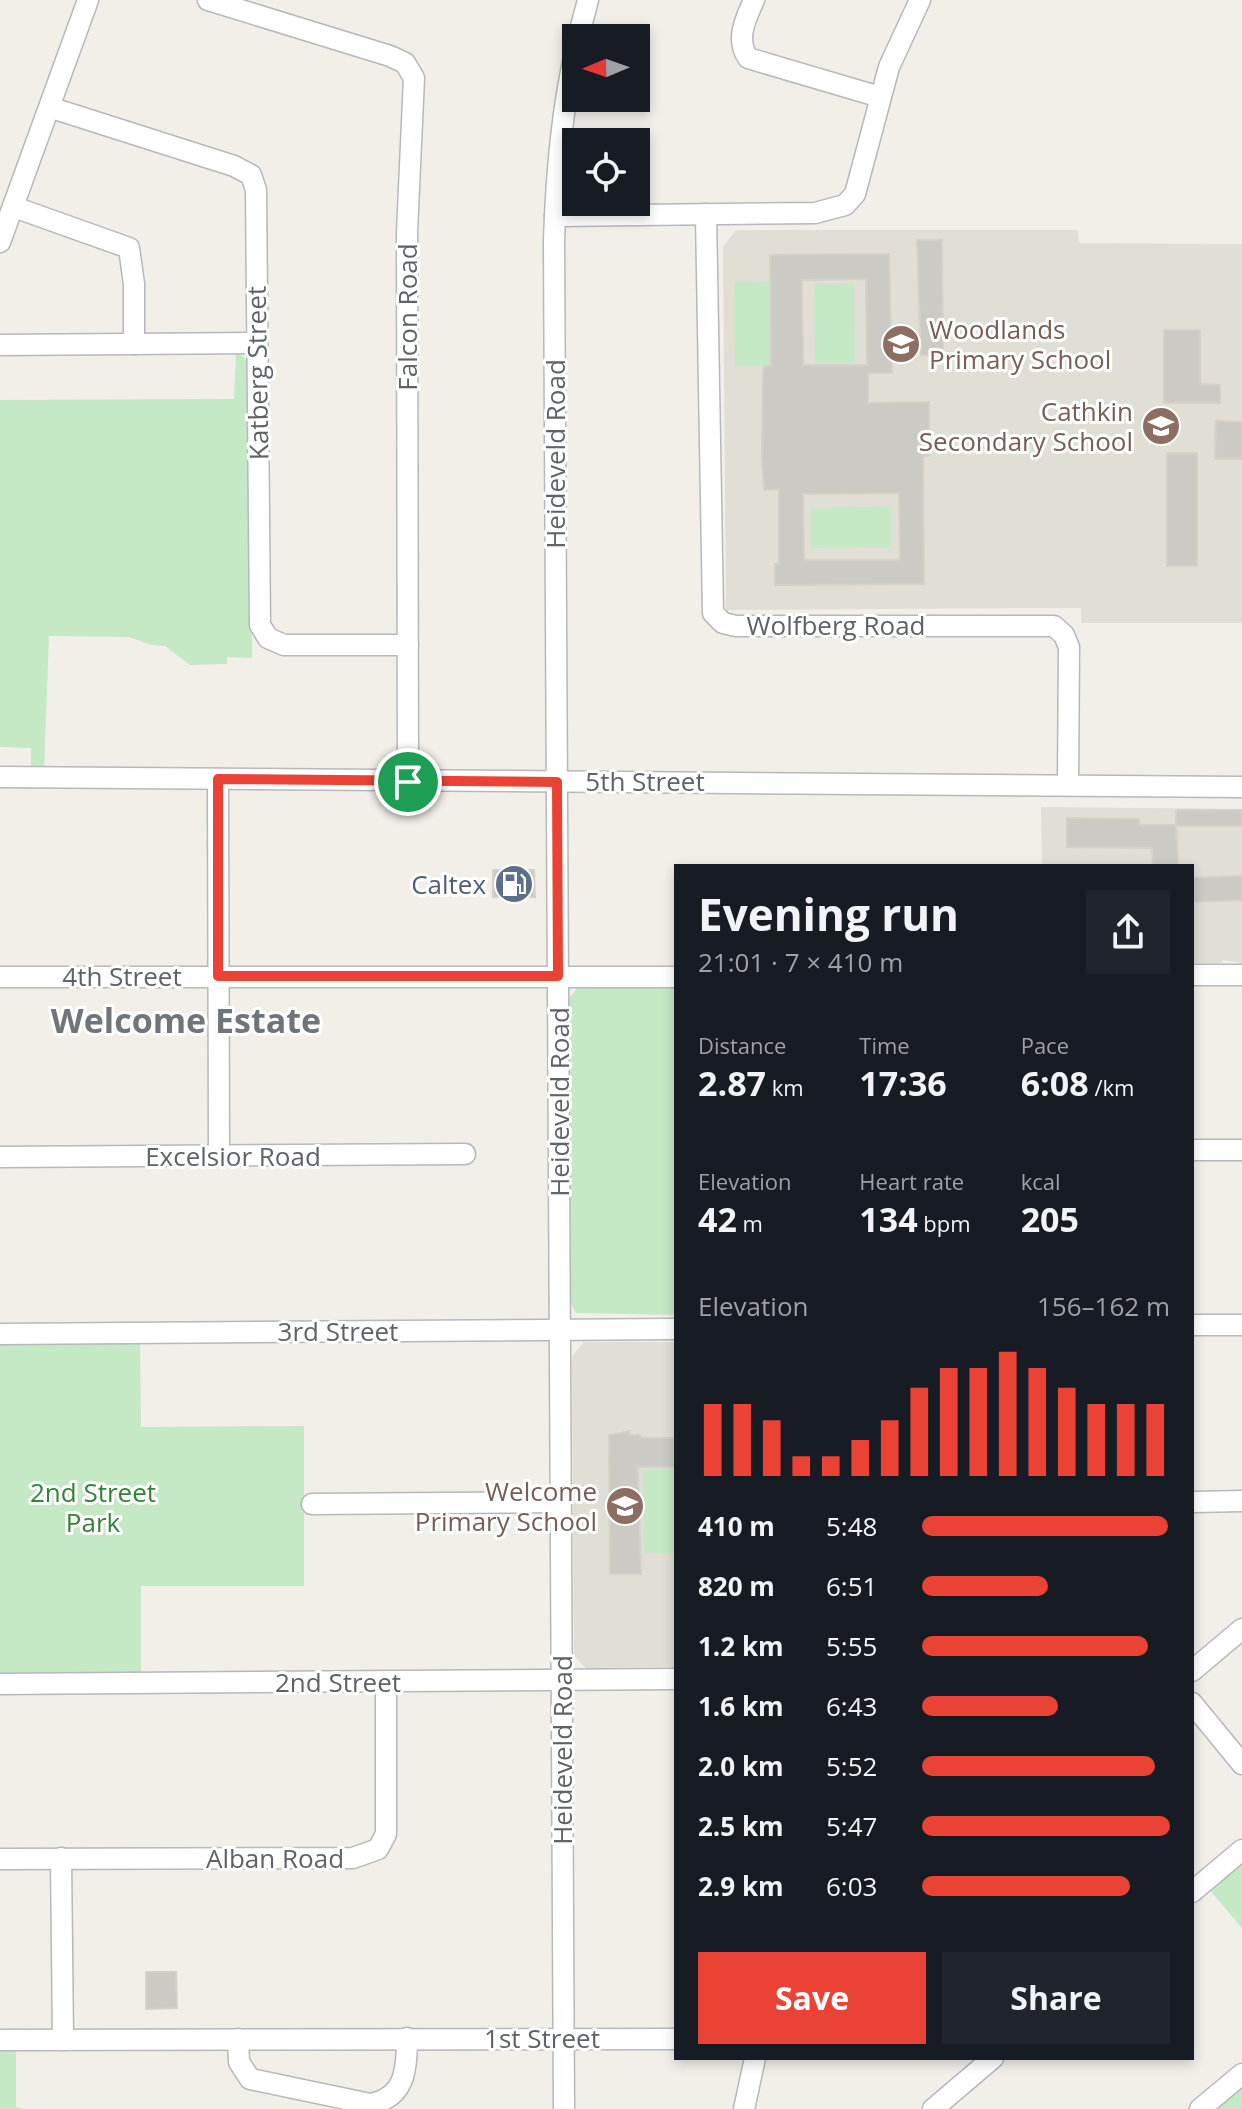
<!DOCTYPE html>
<meta charset="utf-8">
<style>
:root{--surface:#171b24;--page:#20242c;--text:#f1f3f6;--muted:#9ea1a6;--accent:#ea4335}
body{margin:0;font-family:"Open Sans",sans-serif;background:var(--page);color:var(--text);height:100vh;display:flex;flex-direction:column;font-size:30px;white-space:nowrap}
*{box-sizing:border-box;margin:0}
p{font-size:26px;color:var(--muted)}
.icon{flex:none;width:44px;height:44px;fill:none;stroke:currentColor;stroke-width:2;stroke-linecap:round;stroke-linejoin:round}
.map{position:relative;flex:1;overflow:hidden}
.side{position:absolute;left:674px;top:864px;width:520px;height:1196px;display:flex;flex-direction:column;background:var(--surface);border-radius:0px;box-shadow:0 4px 12px #0003}
.side>*{flex:none}
.needle{width:52px;rotate:268deg}
.fabs{position:absolute;left:562px;top:24px;display:grid;gap:16px}
.fabs a{display:grid;place-items:center;width:88px;height:88px;border-radius:0px;background:var(--surface);box-shadow:0 4px 12px #0003;font-size:40px}
.pin{position:absolute;display:grid;place-items:center;width:68px;height:68px;color:#fff;margin:-34px;border:4px solid #fff;border-radius:50%;box-shadow:0 2px 8px #0007}
.round{display:grid;place-items:center;flex:none;width:84px;height:84px;border-radius:0px;background:var(--page)}
.overview{display:flex;align-items:center;justify-content:space-between;height:136px;padding:0 24px}
h1{font-size:44px;font-weight:700;line-height:60px}
.stats{display:grid;grid-template-columns:repeat(3,1fr);gap:12px;height:136px;padding:8px 24px}
.stats div{display:grid;align-content:center}
.stats b{font-size:34px;font-weight:700}
.stats small{font-size:22px;font-weight:400}
.stats p{font-size:22px}
.chart{height:224px;padding:16px 24px}
.chart p{display:flex;justify-content:space-between}
.chart svg{width:100%;height:144px;margin-top:8px;stroke:var(--accent);stroke-width:6}
.action{display:flex;gap:16px;margin-top:auto;padding:16px 24px}
.action a{flex:1;height:92px;border-radius:0px;background:var(--accent);color:#fff;font-size:32px;font-weight:700;line-height:92px;text-align:center}
.action a+a{background:var(--page);color:var(--text)}
ul{padding:0 24px;list-style:none;font-size:26px}
li{display:grid;grid-template-columns:128px 96px 1fr;align-items:center;height:60px}
li i{height:20px;border-radius:10px;background:var(--accent)}
.map>svg:first-child{display:block}
.education{fill:#e1ded6}
.green{fill:#c5e8c5}
.building{fill:#cccac5;stroke:#d6d1c6;stroke-width:2;fill-rule:evenodd}
.lines{fill:none;stroke-linecap:round;stroke-linejoin:round}
.minor-casing{stroke:#b5b8bc;stroke-width:23}
.minor{stroke:#fff;stroke-width:20}
.route-casing{stroke:#fff;stroke-width:16}
.route{stroke:#ea4335;stroke-width:10}
.labels{text-anchor:middle;dominant-baseline:central;stroke-width:6;stroke-linejoin:round;paint-order:stroke}
.street-label{font-size:26px;fill:#5f6368;stroke:#fff}
.education-label{font-size:26px;fill:#785e54;stroke:#fff;text-anchor:end}
.service-label{font-size:26px;fill:#4e5e75;stroke:#fff;text-anchor:end}
.park-label{font-size:26px;fill:#348238;stroke:#fff}
.district-label{font-size:34px;font-weight:bold;fill:#70757a;stroke:#fff}
</style>
<div class="map">
<svg width="1242" height="2109" viewBox="0 0 1242 2109">
<rect width="100%" height="100%" fill="#f1efe8"/>
<g class="education">
<polygon points="736,230 1078,230 1079,243 1242,244 1242,623 1081,623 1081,608 726,610 723,247"/>
<polygon points="1041,807 1242,809 1242,963 1223,960 1221,963 1192,963 1192,866 1042,866"/>
<polygon points="584,1342 676,1342 676,1667 586,1668 574,1656 572,1356"/>
</g>
<g class="green">
<polygon points="770,281 771,366 735,366 734,282"/>
<polygon points="854,283 855,363 815,363 814,284"/>
<polygon points="236,352 244,357 250,369 252,658 227,657 227,664 190,665 165,646 152,645 129,637 49,636 44,771 31,771 31,748 0,747 0,400 234,399"/>
<polygon points="891,507 891,547 811,548 811,508"/>
<polygon points="676,984 676,1315 576,1313 569,1300 569,998 579,986"/>
<polygon points="140,1341 141,1427 304,1426 304,1586 141,1586 141,1675 0,1676 0,1342"/>
<polygon points="676,1469 676,1553 644,1553 643,1470"/>
<polygon points="1242,1860 1242,1928 1208,1888"/>
<polygon points="0,2049 16,2049 16,2107 25,2109 0,2109"/>
<polygon points="1242,2084 1242,2109 1212,2109"/>
</g>
<g class="building">
<polygon points="917,240 942,240 943,355 921,355"/>
<path d="M889,254l3,119h-24v30l61,-1v54h-6l1,128 -149,1v-21h4v-75l-15,1 -2,-31 1,-87 1,-6h7l-1,-111zM866,279l1,86h-64l-1,-85zM899,493l1,67h-96l-1,-66z"/>
<polygon points="1164,330 1200,330 1200,384 1220,385 1220,403 1164,403"/>
<polygon points="1216,421 1242,422 1242,459 1215,459"/>
<rect x="1167" y="453" width="30" height="113"/>
<polygon points="1176,810 1242,810 1242,826 1176,826 1178,866 1153,866 1152,848 1067,847 1067,818 1139,819 1139,825 1176,825"/>
<polygon points="493,870 534,870 535,897 493,897"/>
<polygon points="1242,876 1242,900 1192,902 1192,878"/>
<polygon points="630,1431 629,1435 640,1435 640,1438 676,1438 676,1467 638,1467 641,1574 610,1574 609,1435"/>
<polygon points="146,1972 176,1972 177,2008 146,2009"/>
</g>
<g class="lines">
<g class="minor-casing">
<g id="minor">
<polyline points="208,0 390,56 405,63 414,78 407,232 408,782"/>
<path d="M754,0c-8,18 -19,39 -6,58l132,39"/>
<polyline points="578,38 588,0"/>
<polyline points="52,108 234,166 251,175 256,190 260,625 268,638 284,645 408,645"/>
<polyline points="14,207 129,248 134,284 134,344"/>
<polyline points="706,214 713,613 723,623 736,626 1054,626 1064,635 1069,647 1068,785"/>
<polyline points="555,216 815,213 845,205 855,194 889,67 920,0"/>
<polyline points="0,242 88,0"/>
<polyline points="0,345 257,343"/>
<polyline points="0,777 1242,787"/>
<polyline points="218,779 219,1156"/>
<polyline points="1192,975 1242,975"/>
<polyline points="0,977 676,977"/>
<polyline points="1192,1150 1242,1150"/>
<polyline points="0,1157 465,1154"/>
<polyline points="1192,1325 1242,1325"/>
<polyline points="0,1334 676,1329"/>
<polyline points="1192,1502 1242,1501"/>
<polyline points="312,1504 561,1502"/>
<polyline points="1192,1671 1242,1629"/>
<polyline points="0,1684 676,1679"/>
<polyline points="1192,1703 1242,1764"/>
<polyline points="61,1858 63,2040"/>
<polyline points="0,1859 353,1858 378,1849 386,1834 386,1682"/>
<polyline points="1192,1892 1242,1850"/>
<path d="M238,2039l1,23 11,17 120,25c35,-6 37,-34 37,-66"/>
<polyline points="0,2040 676,2039"/>
<path d="M564,2109l-10,-1868c2,-66 7,-129 22,-193"/>
<polyline points="744,2109 755,2058"/>
<polyline points="933,2109 993,2058"/>
<polyline points="1200,2109 1242,2074"/>
</g>
</g>
<use href="#minor" class="minor"/>
</g>
<g class="lines">
<g class="route-casing">
<polygon id="route" points="218,779 557,782 558,976 218,976"/>
</g>
<use href="#route" class="route"/>
</g>
<defs>
<g id="school-disc" transform="scale(2)"><circle r="9.5" fill="#8d6e63" stroke="#fff"/><path d="M0-5L7-2L0 1L-7-2ZM-4 1L0 2.5L4 1V4Q0 6-4 4Z" fill="#fff"/></g>
<g id="fuel-disc" transform="scale(2)"><circle r="9.5" fill="#5c6f8a" stroke="#fff"/><path d="M-5.5-6h7V0h2V4h1.3V-2.5L3-4.5l.8-.8L6-3V5H2.5V1h-1V6h-7ZM-4.2-4.7v3.2H.2V-4.7Z" fill="#fff"/></g>
</defs>
<g fill-rule="evenodd">
<use href="#school-disc" x="901" y="344"/>
<use href="#school-disc" x="1161" y="426"/>
<use href="#fuel-disc" x="514" y="884"/>
<use href="#school-disc" x="625" y="1506"/>
</g>
<g class="labels">
<g class="street-label">
<text transform="translate(407 317) rotate(-90)">Falcon Road</text>
<text transform="translate(257 373) rotate(-91)">Katberg Street</text>
<text transform="translate(555 454) rotate(-90)">Heideveld Road</text>
<text x="836" y="625">Wolfberg Road</text>
<text x="645" y="781">5th Street</text>
<text x="122" y="976">4th Street</text>
<text transform="translate(559 1102) rotate(-90)">Heideveld Road</text>
<text x="233" y="1156">Excelsior Road</text>
<text x="338" y="1331">3rd Street</text>
<text x="338" y="1682">2nd Street</text>
<text transform="translate(562 1750) rotate(-90)">Heideveld Road</text>
<text x="275" y="1858">Alban Road</text>
<text x="542" y="2038">1st Street</text>
</g>
<g class="education-label">
<text x="929" y="329" text-anchor="start">Woodlands<tspan x="929" dy="30">Primary School</tspan></text>
<text x="1133" y="411">Cathkin<tspan x="1133" dy="30">Secondary School</tspan></text>
<text x="597" y="1491">Welcome<tspan x="597" dy="30">Primary School</tspan></text>
</g>
<g class="service-label">
<text x="486" y="884">Caltex</text>
</g>
<g class="park-label">
<text x="93" y="1492">2nd Street<tspan x="93" dy="30">Park</tspan></text>
</g>
<g class="district-label">
<text x="186" y="1020">Welcome Estate</text>
</g>
</g>
</svg>
<div class="fabs">
<a><svg class="needle" viewBox="-14 -14 28 28"><path d="M0-13l5 13h-10z" fill="#e53935"/><path d="M0 13l5-13h-10z" fill="#9ea1a6"/></svg></a>
<a><svg class="icon" aria-label="locate" viewBox="0 0 24 24"><circle cx="12" cy="12" r="6"/><path d="M12 2v4M12 18v4M2 12h4M18 12h4"/></svg></a>
</div>
<div class="pin" style="left:408px;top:782px;background:#1e9e55"><svg class="icon" aria-label="arrive" viewBox="0 0 24 24"><path d="M6 21V4h12l-3 4 3 4H6"/></svg></div>
<section class="side">
<div class="overview"><div><h1>Evening run</h1><p>21:01 · 7 × 410 m</p></div><a class="round"><svg class="icon" aria-label="share" viewBox="0 0 24 24"><path d="M12 15V3M7 8l5-5 5 5M5 13v7h14v-7"/></svg></a></div>
<div class="stats">
<div><p>Distance</p><b>2.87<small> km</small></b></div>
<div><p>Time</p><b>17:36</b></div>
<div><p>Pace</p><b>6:08<small> /km</small></b></div>
</div>
<div class="stats">
<div><p>Elevation</p><b>42<small> m</small></b></div>
<div><p>Heart rate</p><b>134<small> bpm</small></b></div>
<div><p>kcal</p><b>205</b></div>
</div>
<div class="chart"><p><span>Elevation</span>156–162 m</p>
<svg viewBox="0 0 160 44" preserveAspectRatio="none"><path d="M5 44V22M15 44V22M25 44V27M35 44V38M45 44V38M55 44V33M65 44V27M75 44V17M85 44V11M95 44V11M105 44V6M115 44V11M125 44V17M135 44V22M145 44V22M155 44V22"/></svg>
</div>
<ul>
<li><b>410 m</b>5:48<i style="width:99%"></i></li>
<li><b>820 m</b>6:51<i style="width:51%"></i></li>
<li><b>1.2 km</b>5:55<i style="width:91%"></i></li>
<li><b>1.6 km</b>6:43<i style="width:55%"></i></li>
<li><b>2.0 km</b>5:52<i style="width:94%"></i></li>
<li><b>2.5 km</b>5:47<i style="width:100%"></i></li>
<li><b>2.9 km</b>6:03<i style="width:84%"></i></li>
</ul>
<div class="action"><a>Save</a><a>Share</a></div>
</section>
</div>
